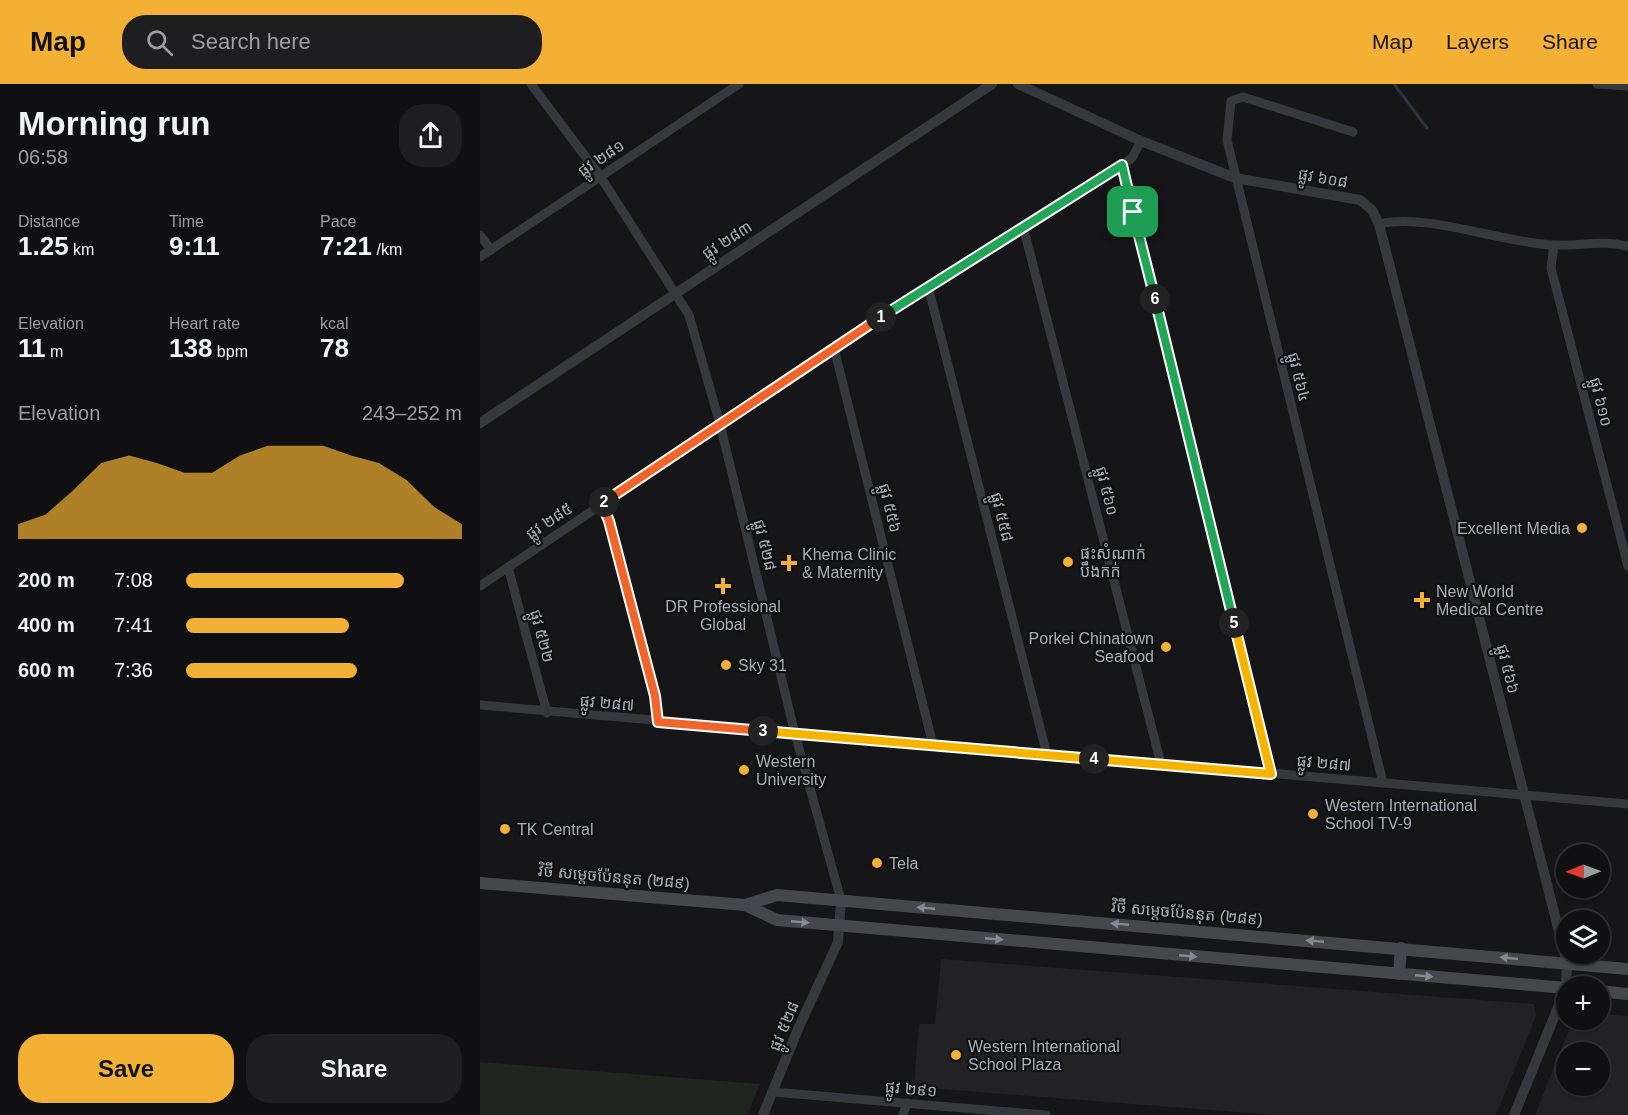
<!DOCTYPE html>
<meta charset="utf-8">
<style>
:root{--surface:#101012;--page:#1e1e20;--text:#f1f3f6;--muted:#9c9d9f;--line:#303032;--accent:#f2b134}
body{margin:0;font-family:Helvetica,"Noto Sans Khmer",sans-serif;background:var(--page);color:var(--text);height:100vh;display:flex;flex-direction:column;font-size:22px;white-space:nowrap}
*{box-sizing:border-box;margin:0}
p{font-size:20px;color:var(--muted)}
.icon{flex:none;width:33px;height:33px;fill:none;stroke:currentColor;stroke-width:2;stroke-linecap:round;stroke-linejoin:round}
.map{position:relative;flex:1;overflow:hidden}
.side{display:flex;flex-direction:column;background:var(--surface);width:480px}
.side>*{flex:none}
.needle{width:39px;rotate:269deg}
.tools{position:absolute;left:1076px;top:760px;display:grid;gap:12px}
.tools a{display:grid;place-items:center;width:54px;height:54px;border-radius:50%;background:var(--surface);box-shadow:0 2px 4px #0004,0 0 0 2px var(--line);font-size:30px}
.pin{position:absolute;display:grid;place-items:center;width:51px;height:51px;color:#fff;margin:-26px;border-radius:12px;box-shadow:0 3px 9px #0006}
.km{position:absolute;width:30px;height:30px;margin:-15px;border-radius:50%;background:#222;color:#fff;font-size:16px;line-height:30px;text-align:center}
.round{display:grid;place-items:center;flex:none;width:63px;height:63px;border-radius:24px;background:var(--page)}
.overview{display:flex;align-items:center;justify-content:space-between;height:102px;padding:0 18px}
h1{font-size:33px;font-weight:600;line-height:45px}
.metrics{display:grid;grid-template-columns:repeat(3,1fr);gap:9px;height:102px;padding:6px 18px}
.metrics div{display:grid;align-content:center}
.metrics b{font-size:26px;font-weight:600}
.metrics small{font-size:16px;font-weight:400}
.metrics p{font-size:16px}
.chart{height:168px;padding:12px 18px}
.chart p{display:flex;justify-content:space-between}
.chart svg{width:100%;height:108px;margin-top:6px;fill:var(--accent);opacity:.7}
.action{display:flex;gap:12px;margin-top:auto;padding:12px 18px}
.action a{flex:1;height:69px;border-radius:24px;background:var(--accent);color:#111;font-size:24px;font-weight:600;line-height:69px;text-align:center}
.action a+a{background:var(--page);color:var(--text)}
ul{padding:0 18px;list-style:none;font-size:20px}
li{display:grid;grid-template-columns:96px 72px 1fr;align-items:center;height:45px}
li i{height:15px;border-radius:8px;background:var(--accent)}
header{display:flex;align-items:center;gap:36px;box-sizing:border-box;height:84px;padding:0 30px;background:var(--accent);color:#111}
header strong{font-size:28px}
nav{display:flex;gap:33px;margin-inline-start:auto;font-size:21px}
.search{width:420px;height:54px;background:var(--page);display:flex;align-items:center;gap:15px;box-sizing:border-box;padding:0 21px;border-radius:24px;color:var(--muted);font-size:22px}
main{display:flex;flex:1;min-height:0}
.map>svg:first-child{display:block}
.built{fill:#222225;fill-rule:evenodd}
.green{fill:#1e261f}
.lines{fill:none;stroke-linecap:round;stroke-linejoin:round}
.stream{stroke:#2c353c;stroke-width:3}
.minor{stroke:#37383d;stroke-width:9}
.tertiary{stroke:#37383d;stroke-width:10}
.secondary{stroke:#45474d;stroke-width:12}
.oneway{fill:#858993}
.split-1-casing{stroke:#fff;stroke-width:12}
.split-2-casing{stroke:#fff;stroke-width:12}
.split-3-casing{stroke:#fff;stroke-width:12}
.split-4-casing{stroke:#fff;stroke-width:12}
.split-5-casing{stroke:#fff;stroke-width:12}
.split-6-casing{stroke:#fff;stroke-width:12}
.split-7-casing{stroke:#fff;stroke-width:12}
.split-1{stroke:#22a559;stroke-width:8}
.split-2{stroke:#f0652b;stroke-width:8}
.split-3{stroke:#f0652b;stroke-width:8}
.split-4{stroke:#f5b400;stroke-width:8}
.split-5{stroke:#f5b400;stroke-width:8}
.split-6{stroke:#22a559;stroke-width:8}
.split-7{stroke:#22a559;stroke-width:8}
.poi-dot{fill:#f2b134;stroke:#111113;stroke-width:2}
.labels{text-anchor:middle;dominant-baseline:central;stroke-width:4.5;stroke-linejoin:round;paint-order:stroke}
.street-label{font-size:16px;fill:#a8adb8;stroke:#111113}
.poi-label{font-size:16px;fill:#a8adb8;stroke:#111113;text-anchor:start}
</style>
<header>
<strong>Map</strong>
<div class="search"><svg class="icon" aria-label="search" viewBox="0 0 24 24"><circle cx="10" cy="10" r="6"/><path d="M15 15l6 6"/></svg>Search here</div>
<nav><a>Map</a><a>Layers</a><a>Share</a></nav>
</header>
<main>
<section class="side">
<div class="overview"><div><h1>Morning run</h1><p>06:58</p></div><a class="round"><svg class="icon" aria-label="share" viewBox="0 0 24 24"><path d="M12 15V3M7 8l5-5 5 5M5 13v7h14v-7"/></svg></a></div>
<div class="metrics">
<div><p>Distance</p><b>1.25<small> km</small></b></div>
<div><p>Time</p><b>9:11</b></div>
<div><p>Pace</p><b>7:21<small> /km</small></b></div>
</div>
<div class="metrics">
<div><p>Elevation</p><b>11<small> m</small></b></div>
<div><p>Heart rate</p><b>138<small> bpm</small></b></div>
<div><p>kcal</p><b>78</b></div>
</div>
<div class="chart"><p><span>Elevation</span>243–252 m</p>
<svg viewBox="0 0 160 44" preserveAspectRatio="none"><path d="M0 44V38L10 34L20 24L30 13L40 10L50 13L60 17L70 17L80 10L90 6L100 6L110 6L120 10L130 13L140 20L150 31L160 38V44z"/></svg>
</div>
<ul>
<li><b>200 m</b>7:08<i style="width:79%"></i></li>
<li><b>400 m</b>7:41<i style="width:59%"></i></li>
<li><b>600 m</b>7:36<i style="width:62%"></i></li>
</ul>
<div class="action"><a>Save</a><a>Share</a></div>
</section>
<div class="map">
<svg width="1148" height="1031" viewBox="0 0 1148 1031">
<rect width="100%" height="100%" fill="#161618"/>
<g class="built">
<polygon points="461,875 1054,920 1056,932 1016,1031 794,1031 434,1003 439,940 455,940"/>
<path d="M1119,930l29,2v99h-93l38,-95h26zM1086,969h33v33h-33z"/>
</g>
<polygon class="green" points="0,978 280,1000 267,1031 0,1031"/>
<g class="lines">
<polyline class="stream" points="914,0 947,44"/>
<g class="minor">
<polyline points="51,0 120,92 209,231 240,340 315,650 361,816"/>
<polyline points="1117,0 1148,2"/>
<polyline points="873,48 763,13 751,17 747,56 903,699"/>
<polyline points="642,81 791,690"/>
<path d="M899,140c52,-11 122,19 175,21 26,1 48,-5 74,1"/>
<polyline points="543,142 681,680"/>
<polyline points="0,151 11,166"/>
<polyline points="1074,161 1071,184 1148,482"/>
<polyline points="0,173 259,0"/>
<polyline points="448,202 567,671"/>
<polyline points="354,264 453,661"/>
<polyline points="122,420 129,437 175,612 178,638"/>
<polyline points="28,483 67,629"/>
<polyline points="0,502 448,202 642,81 652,74 661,57"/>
<polyline points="0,621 1148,720"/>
<polyline points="293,1008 566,1031"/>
<polyline points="423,1031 427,1019"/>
</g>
<g class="tertiary">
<polyline points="538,0 661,57 755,94 880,116 892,126 899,140 1087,879 1086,904 1034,1031"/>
<polyline points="0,339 512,0"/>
<polyline points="283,1031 318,945 358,858 361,816"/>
</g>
<g class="secondary">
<polyline points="0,799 265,821 297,836 1086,904"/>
<polyline points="265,821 297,811 1148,885"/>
<polyline points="919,890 921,864"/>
<polyline points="1119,907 1148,910"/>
</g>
</g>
<defs><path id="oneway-solid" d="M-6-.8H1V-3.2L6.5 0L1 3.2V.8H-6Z" transform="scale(1.5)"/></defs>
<g class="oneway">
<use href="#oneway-solid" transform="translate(446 824) rotate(-175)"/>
<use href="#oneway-solid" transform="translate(320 838) rotate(5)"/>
<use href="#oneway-solid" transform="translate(640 840) rotate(-175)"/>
<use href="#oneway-solid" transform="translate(514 855) rotate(5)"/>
<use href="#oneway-solid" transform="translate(835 857) rotate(-175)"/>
<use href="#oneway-solid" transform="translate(708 872) rotate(5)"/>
<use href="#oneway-solid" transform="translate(1029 874) rotate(-174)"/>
<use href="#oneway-solid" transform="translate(944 892) rotate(5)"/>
</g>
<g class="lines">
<g class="split-1-casing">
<polyline id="split-1" points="401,233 642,81 653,128"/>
</g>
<g class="split-2-casing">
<polyline id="split-2" points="124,418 401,233"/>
</g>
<g class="split-3-casing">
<polyline id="split-3" points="124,418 122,420 129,437 175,612 178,638 283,647"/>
</g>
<g class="split-4-casing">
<polyline id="split-4" points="283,647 614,675"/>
</g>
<g class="split-5-casing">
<polyline id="split-5" points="614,675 791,690 754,539"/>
</g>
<g class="split-6-casing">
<polyline id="split-6" points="675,215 754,539"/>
</g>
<g class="split-7-casing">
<polyline id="split-7" points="653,128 675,215"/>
</g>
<use href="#split-1" class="split-1"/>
<use href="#split-2" class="split-2"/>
<use href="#split-3" class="split-3"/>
<use href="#split-4" class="split-4"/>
<use href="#split-5" class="split-5"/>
<use href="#split-6" class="split-6"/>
<use href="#split-7" class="split-7"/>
</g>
<g class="poi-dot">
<circle cx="1102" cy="444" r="6"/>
<circle cx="588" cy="478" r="6"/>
<path d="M306 470h6v6h6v6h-6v6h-6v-6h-6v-6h6z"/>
<path d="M240 493h6v6h6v6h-6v6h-6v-6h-6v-6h6z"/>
<path d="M939 507h6v6h6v6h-6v6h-6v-6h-6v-6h6z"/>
<circle cx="686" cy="563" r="6"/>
<circle cx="246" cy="581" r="6"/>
<circle cx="264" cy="686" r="6"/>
<circle cx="833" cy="730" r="6"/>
<circle cx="25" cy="745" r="6"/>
<circle cx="397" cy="779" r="6"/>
<circle cx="476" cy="971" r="6"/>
</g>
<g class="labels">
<g class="street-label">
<text transform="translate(121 74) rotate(-34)">ផ្លូវ ២៨១</text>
<text transform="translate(843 94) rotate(10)">ផ្លូវ ៦០៨</text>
<text transform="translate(247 156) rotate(-33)">ផ្លូវ ២៨៣</text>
<text transform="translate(819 293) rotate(76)">ផ្លូវ ៥៦៤</text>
<text transform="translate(1121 318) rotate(76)">ផ្លូវ ៦១០</text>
<text transform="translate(627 407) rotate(76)">ផ្លូវ ៥៦០</text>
<text transform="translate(410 424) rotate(76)">ផ្លូវ ៥៥៦</text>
<text transform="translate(522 433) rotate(76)">ផ្លូវ ៥៥៨</text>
<text transform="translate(69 437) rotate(-34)">ផ្លូវ ២៨៥</text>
<text transform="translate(285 461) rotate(76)">ផ្លូវ ៥២៨</text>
<text transform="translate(62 552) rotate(75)">ផ្លូវ ៥២២</text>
<text transform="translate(1028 585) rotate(76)">ផ្លូវ ៥៦៦</text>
<text transform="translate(127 619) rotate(5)">ផ្លូវ ២៨៧</text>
<text transform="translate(844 679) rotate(5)">ផ្លូវ ២៨៧</text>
<text transform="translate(134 793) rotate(5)">វិថី សម្តេចប៉ែននុត (២៨៩)</text>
<text transform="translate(707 829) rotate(5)">វិថី សម្តេចប៉ែននុត (២៨៩)</text>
<text transform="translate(304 942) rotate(-67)">ផ្លូវ ៥២៨</text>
<text transform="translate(431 1005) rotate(5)">ផ្លូវ ២៩១</text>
</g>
<g class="poi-label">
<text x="1090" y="444" text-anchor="end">Excellent Media</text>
<text x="600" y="469">ផ្ទះសំណាក់<tspan x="600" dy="18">បឹងកក់</tspan></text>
<text x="322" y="470">Khema Clinic<tspan x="322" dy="18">&amp; Maternity</tspan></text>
<text x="956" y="507">New World<tspan x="956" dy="18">Medical Centre</tspan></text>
<text x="243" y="522" text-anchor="middle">DR Professional<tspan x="243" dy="18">Global</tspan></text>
<text x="674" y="554" text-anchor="end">Porkei Chinatown<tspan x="674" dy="18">Seafood</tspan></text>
<text x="258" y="581">Sky 31</text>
<text x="276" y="677">Western<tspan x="276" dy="18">University</tspan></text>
<text x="845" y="721">Western International<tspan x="845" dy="18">School TV-9</tspan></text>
<text x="37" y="745">TK Central</text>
<text x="409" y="779">Tela</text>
<text x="488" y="962">Western International<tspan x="488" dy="18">School Plaza</tspan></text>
</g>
</g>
</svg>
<div class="tools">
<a><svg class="needle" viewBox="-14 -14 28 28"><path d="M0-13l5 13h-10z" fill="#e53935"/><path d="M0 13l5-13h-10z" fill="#9c9d9f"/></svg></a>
<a><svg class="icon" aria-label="layers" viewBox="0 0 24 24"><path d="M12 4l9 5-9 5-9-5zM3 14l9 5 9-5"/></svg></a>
<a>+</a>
<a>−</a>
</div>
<div class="pin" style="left:653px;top:128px;background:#1e9e55"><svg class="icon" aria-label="arrive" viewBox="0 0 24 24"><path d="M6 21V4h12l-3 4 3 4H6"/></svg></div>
<b class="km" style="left:401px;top:233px">1</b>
<b class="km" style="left:124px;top:418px">2</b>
<b class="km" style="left:283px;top:647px">3</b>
<b class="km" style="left:614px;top:675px">4</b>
<b class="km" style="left:754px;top:539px">5</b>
<b class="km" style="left:675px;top:215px">6</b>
</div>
</main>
